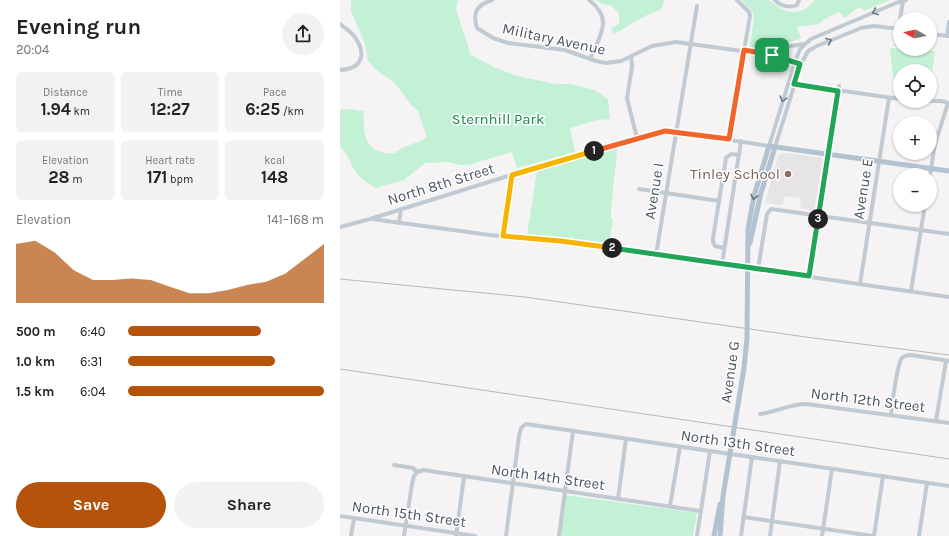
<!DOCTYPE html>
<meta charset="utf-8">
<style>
:root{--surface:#fff;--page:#f2f2f2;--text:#222;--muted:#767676;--accent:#b45309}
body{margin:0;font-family:Karla,sans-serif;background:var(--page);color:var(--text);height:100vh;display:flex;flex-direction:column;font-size:15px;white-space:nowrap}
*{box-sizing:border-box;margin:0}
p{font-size:13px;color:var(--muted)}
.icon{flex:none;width:22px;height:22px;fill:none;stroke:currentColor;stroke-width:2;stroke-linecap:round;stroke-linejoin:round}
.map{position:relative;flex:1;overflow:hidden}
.sheet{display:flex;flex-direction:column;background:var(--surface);width:340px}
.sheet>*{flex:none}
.needle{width:26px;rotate:278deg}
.tools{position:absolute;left:553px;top:12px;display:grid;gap:8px}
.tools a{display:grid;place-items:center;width:44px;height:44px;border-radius:50%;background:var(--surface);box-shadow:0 1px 3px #0004;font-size:20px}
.pin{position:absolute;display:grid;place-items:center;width:34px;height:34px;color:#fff;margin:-17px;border-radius:8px;box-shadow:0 2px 6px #0006}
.km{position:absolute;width:20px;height:20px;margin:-10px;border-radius:50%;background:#222;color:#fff;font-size:11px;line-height:20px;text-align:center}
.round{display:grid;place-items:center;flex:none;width:42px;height:42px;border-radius:21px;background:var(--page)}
.overview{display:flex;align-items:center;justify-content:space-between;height:68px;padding:0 16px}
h1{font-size:22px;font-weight:700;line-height:30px}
.metrics{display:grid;grid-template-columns:repeat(3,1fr);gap:6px;height:68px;padding:4px 16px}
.metrics div{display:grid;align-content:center;border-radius:6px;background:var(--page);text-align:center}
.metrics b{font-size:17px;font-weight:700}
.metrics small{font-size:11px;font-weight:400}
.metrics p{font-size:11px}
.chart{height:112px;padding:8px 16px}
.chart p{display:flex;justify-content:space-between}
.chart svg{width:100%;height:72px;margin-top:4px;fill:var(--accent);opacity:.7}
.primary-button{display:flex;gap:8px;margin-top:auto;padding:8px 16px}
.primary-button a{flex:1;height:46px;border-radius:24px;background:var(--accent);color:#fff;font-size:16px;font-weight:700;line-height:46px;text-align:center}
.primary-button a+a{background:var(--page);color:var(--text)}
ul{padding:0 16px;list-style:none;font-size:13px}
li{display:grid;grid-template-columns:64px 48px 1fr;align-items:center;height:30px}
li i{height:10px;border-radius:5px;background:var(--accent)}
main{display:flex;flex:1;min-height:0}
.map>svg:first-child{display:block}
.education{fill:#e6e4e5}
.green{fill:#c3f1d5}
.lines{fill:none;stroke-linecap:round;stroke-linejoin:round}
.minor{stroke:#c1cad2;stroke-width:4}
.major{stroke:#b3c2d1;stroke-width:5}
.rail{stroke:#b5b8bd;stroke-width:1}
.oneway{stroke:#6e7983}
.oneway2{stroke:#64717d}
.split-1-casing{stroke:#fff;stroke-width:8}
.split-2-casing{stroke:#fff;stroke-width:8}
.split-3-casing{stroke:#fff;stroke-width:8}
.split-4-casing{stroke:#fff;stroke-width:8}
.split-1{stroke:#f0652b;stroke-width:5}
.split-2{stroke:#f5b400;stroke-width:5}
.split-3{stroke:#22a559;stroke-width:5}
.split-4{stroke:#22a559;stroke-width:5}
.education-dot{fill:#8d6e63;stroke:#fff;stroke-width:1.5}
.labels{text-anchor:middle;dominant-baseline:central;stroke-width:3;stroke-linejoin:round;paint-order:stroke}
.street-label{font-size:15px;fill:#4a5661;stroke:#fff}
.park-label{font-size:15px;fill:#17864f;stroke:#fff}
.education-label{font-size:15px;fill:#785e54;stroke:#fff;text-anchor:end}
</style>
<main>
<section class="sheet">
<div class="overview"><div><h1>Evening run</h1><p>20:04</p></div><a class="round"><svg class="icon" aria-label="share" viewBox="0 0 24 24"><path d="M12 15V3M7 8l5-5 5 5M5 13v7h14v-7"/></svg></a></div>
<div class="metrics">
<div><p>Distance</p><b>1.94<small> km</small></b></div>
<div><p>Time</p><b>12:27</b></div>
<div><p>Pace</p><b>6:25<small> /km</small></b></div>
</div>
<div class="metrics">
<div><p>Elevation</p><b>28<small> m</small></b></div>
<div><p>Heart rate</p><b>171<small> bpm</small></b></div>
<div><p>kcal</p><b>148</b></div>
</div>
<div class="chart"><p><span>Elevation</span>141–168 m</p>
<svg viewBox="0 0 160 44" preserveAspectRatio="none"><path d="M0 44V8L10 6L20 13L30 24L40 30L50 30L60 29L70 30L80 34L90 38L100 38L110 36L120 33L130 31L140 26L150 17L160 8V44z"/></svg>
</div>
<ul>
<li><b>500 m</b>6:40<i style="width:68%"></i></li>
<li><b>1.0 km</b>6:31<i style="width:75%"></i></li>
<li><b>1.5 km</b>6:04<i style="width:100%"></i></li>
</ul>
<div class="primary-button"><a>Save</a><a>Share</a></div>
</section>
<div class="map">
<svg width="609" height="536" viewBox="0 0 609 536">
<rect width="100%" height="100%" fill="#f5f3f3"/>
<polygon class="education" points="447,153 483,158 474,211 460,208 461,198 444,196 443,205 425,203 437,159 440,154"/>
<g class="green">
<path d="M11,0h107l-2,10 15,45 23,12 23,9 39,8h15l23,6 14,9 2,20 -13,1 -27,8 5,24 -58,16 -5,-16 -40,12 -11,1 -13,-3 -23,1 -21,17 -28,8c-8,-5 -18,-10 -22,-19 -6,-10 -4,-13 -14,-22v-39l2,2 10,-1 11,2c2,11 -1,24 6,33 4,7 17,11 25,9 4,-2 7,-5 11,-6 8,-4 15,-5 22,-10l-9,-26 -8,-7 -15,-21 -20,-14 -7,-8 -4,-20 -13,-30z"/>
<path d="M256,0h68l-2,9c-9,3 -18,7 -26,12 -8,4 -14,10 -22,13l-3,-6 8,-4v-11l-7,-7 -10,-2z"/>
<path d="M401,0h28c15,14 32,18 46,0h75l-26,11 -3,-4 -5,2 -11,9 -6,-6 -16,8 -4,4 -22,3 4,11 -30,11 -21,-2v-2l4,-27 -1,-6z"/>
<polygon points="550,48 595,51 591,82 590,82 590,71 560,71 560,78 553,77"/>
<path d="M277,149c-1,23 -6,46 -6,70h2l-4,24 -49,-6 -33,-2 10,-64z"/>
<polygon points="224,495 357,513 353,536 219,536"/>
</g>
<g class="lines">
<g class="minor">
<path d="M152,0c-15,5 -20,12 -15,28l16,10 15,5 57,7 31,11 10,2 15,-2 31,-15 24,-4 96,13 29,9"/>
<path d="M249,0c25,19 11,35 1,59"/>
<path d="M435,0c5,6 14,8 22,5l2,-5"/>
<polyline points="560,19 563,1"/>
<path d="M0,24c5,4 10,7 14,12 13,17 9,33 -14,34"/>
<polyline points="590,34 609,36"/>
<polyline points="607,36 609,22"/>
<polyline points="557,44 560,23"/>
<polyline points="433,54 451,46 464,44"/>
<polyline points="291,56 292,67 287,98 297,138"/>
<polyline points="454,84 560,99"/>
<polyline points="590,101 602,101 609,103"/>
<polyline points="389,139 410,16 409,12 397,0"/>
<polyline points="435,147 461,64 468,51 477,46 521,28 534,26 560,29"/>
<polyline points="590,175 595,144 608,103"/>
<polyline points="299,189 379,201"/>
<polyline points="32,219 150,235 221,241 609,297"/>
<polyline points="59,223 61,209"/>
<polyline points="0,227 30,219 229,157 321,132 331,131 429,146 455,62 460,49 471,39 556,3 566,0"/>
<polyline points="163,236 172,175"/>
<polyline points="384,248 375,246 373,242 373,238 386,158 391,154 399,155"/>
<polyline points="316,255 357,6"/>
<polyline points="382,264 401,141"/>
<polyline points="418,269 427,214 431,209 609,234"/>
<polyline points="469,276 499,86"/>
<polyline points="520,284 549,98"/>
<polyline points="571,291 585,205"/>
<path d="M420,414c16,-2 30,-10 46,-10l143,19"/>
<path d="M551,415c1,-10 6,-51 11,-57 3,-3 6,-3 9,-3l38,6"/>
<polyline points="596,421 606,361"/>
<polyline points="54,465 73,468 77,472"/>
<polyline points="77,472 83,470 360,511"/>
<polyline points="278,499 286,439"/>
<polyline points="330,506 340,447"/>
<polyline points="0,516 135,536"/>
<polyline points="403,517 533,536"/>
<polyline points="11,536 14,518"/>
<polyline points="64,536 72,484 74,476 77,472"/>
<polyline points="116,536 124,477"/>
<polyline points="166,536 179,436 181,428 186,424 609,486"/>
<polyline points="219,536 233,431"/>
<polyline points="357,536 370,451"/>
<polyline points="401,536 412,457"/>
<polyline points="430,536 440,461"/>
<polyline points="482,536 492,469"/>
<polyline points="534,536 543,476"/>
<polyline points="579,536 587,483"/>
</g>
<g class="major">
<polyline points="410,243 421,193 435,147"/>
<polyline points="374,536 380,504"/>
<polyline points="380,536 383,496 404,368 407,338 408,229 414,196 429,146 609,171"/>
</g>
<g class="rail">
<polyline points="0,279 185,297 473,338 609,355"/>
<polyline points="0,369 609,459"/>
</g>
</g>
<defs><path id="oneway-chevron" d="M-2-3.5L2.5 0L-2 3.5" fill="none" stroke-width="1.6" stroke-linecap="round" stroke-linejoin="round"/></defs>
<g class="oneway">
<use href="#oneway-chevron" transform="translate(535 12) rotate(157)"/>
<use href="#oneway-chevron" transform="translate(489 41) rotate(-23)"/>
<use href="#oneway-chevron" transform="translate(443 99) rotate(107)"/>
</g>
<use class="oneway2" href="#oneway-chevron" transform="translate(414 197) rotate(103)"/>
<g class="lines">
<g class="split-1-casing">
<polyline id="split-1" points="254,151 325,131 389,139 404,50 432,55"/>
</g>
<g class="split-2-casing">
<polyline id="split-2" points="254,151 172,175 163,236 221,241 272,248"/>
</g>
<g class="split-3-casing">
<polyline id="split-3" points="272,248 469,276 478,219"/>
</g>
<g class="split-4-casing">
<polyline id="split-4" points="432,55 460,64 454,84 498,91 478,219"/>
</g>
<use href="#split-1" class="split-1"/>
<use href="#split-2" class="split-2"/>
<use href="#split-3" class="split-3"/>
<use href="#split-4" class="split-4"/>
</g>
<circle class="education-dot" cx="448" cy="174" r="4"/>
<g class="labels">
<g class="street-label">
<text transform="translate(214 39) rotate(12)">Military Avenue</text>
<text transform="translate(101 184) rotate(-17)">North 8th Street</text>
<text transform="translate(523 189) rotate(-81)">Avenue E</text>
<text transform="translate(314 191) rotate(-81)">Avenue I</text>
<text transform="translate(390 372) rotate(-82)">Avenue G</text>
<text transform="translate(528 400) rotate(7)">North 12th Street</text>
<text transform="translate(398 443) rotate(8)">North 13th Street</text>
<text transform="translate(208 477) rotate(8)">North 14th Street</text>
<text transform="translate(69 514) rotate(8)">North 15th Street</text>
</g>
<g class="park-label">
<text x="158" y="119">Sternhill Park</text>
</g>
<g class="education-label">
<text x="440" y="174">Tinley School</text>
</g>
</g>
</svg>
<div class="tools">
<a><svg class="needle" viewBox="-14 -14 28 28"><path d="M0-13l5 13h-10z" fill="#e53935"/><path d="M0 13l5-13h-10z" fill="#767676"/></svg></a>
<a><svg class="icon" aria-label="locate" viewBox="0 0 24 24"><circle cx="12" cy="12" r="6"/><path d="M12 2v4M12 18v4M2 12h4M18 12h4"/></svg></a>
<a>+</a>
<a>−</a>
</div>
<div class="pin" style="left:432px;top:55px;background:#1e9e55"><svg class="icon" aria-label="arrive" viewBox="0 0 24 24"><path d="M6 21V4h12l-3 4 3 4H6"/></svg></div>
<b class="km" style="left:254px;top:151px">1</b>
<b class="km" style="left:272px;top:248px">2</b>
<b class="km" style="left:478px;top:219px">3</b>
</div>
</main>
